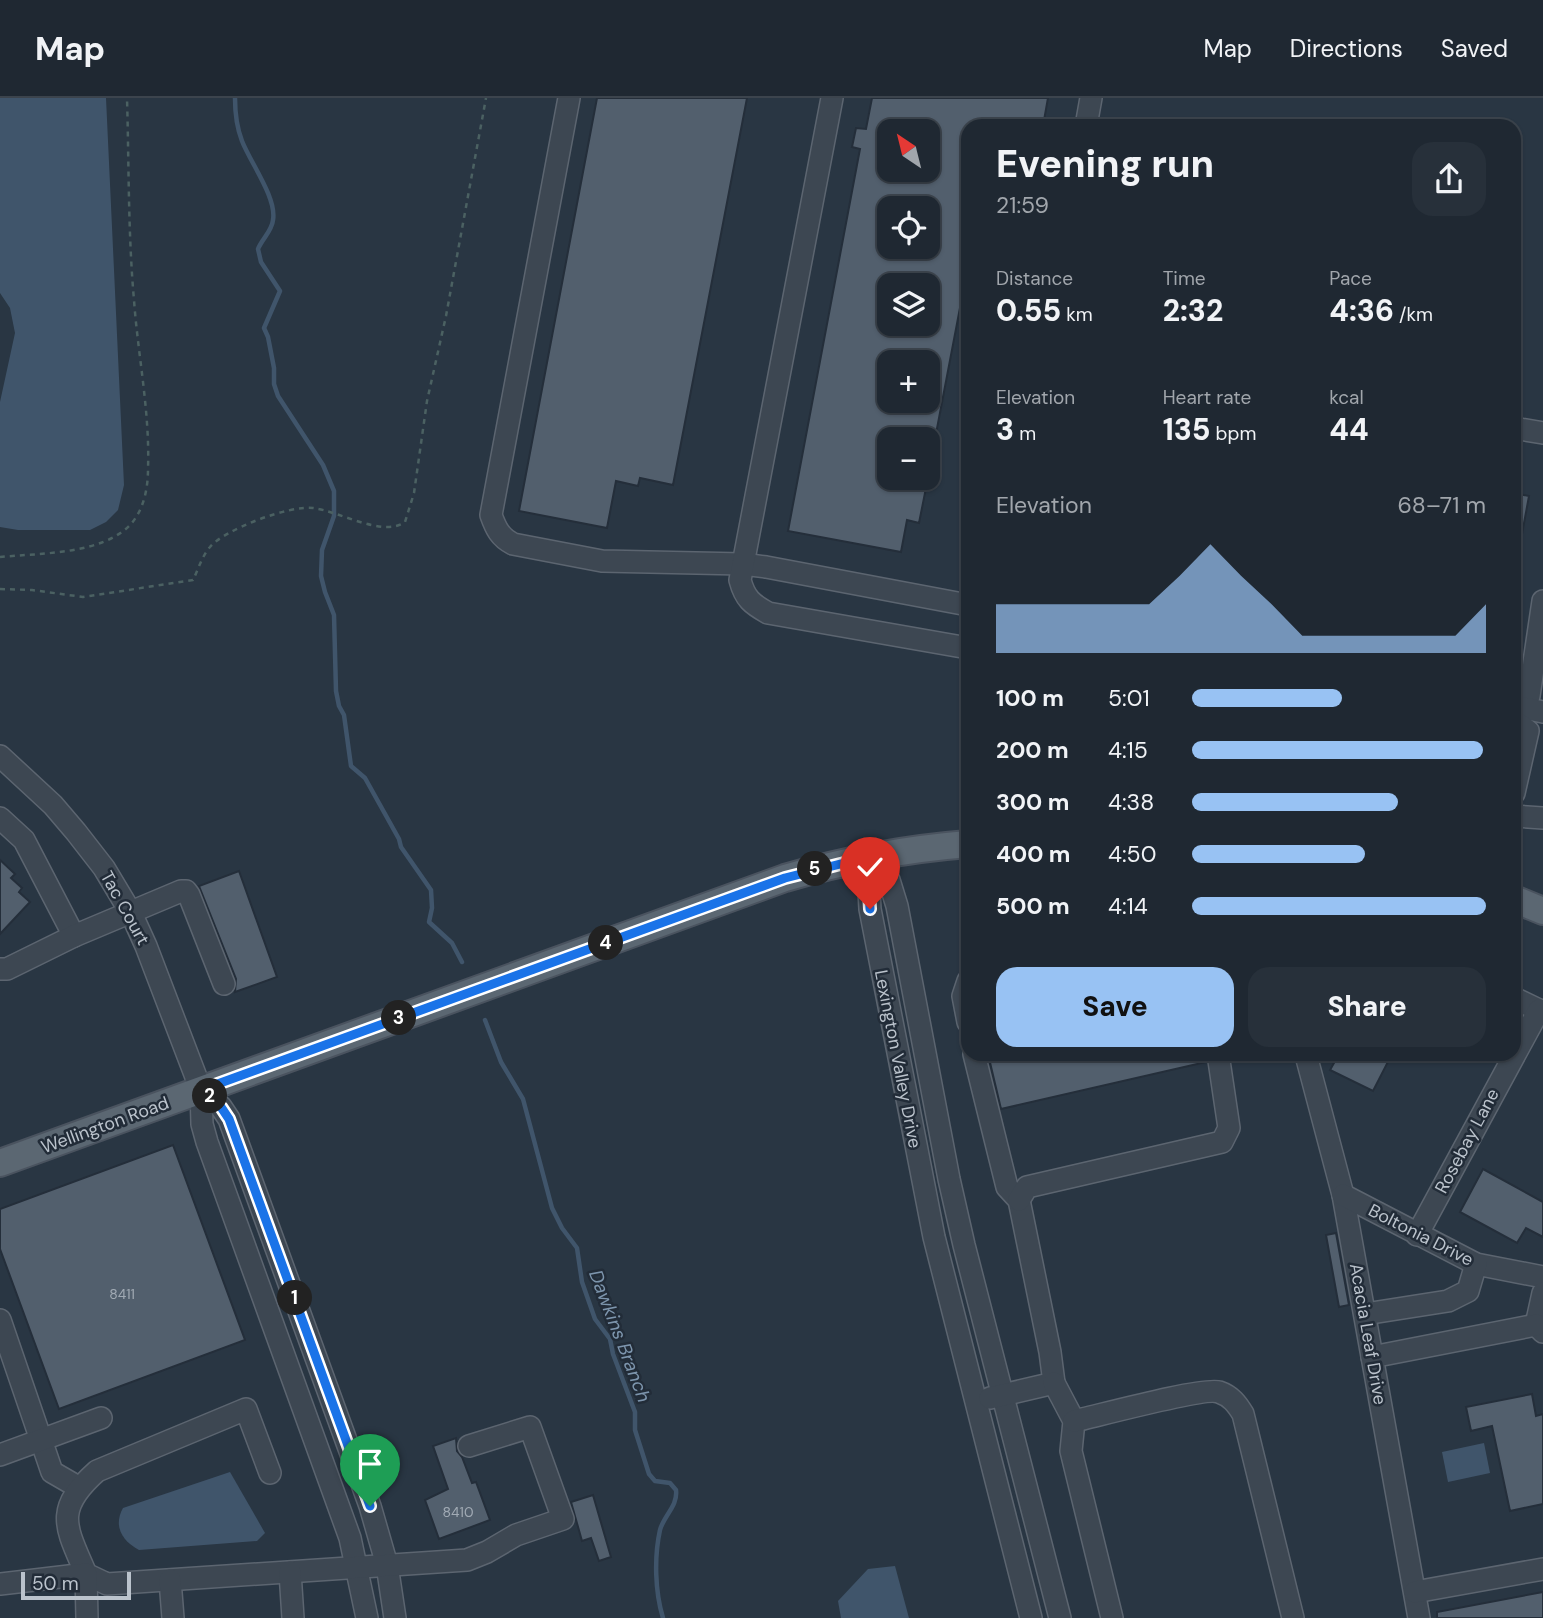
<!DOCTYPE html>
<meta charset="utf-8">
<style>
:root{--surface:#1f2832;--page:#27303a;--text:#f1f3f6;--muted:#a1a6ac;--line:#3c444d;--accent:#98c2f3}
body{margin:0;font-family:"DM Sans",sans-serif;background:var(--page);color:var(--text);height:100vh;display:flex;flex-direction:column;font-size:26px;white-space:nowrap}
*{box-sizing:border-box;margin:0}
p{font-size:23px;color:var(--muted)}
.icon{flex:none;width:38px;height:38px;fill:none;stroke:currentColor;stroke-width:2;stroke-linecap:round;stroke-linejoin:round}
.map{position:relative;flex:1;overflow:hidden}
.drawer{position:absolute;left:961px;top:21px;width:560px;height:942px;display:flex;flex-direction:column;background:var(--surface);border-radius:21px;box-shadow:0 2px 5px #0004,0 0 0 2px var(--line)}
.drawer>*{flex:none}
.needle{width:46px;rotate:325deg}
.controls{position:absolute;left:877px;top:21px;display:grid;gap:14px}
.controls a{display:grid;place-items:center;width:63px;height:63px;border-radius:14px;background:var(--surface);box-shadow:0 2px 5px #0004,0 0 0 2px var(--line);font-size:35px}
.scale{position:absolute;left:21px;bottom:18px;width:110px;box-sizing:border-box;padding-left:7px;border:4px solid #bbc3cc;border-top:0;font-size:19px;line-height:24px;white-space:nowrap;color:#bbc3cc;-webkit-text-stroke:5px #222c38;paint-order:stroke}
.pin{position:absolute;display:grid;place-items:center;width:60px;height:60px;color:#fff;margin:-72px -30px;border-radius:50% 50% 50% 0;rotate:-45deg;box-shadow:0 0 7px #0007}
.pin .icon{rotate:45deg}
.km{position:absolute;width:35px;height:35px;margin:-18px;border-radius:50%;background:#222;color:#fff;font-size:19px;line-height:35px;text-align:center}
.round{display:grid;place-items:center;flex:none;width:74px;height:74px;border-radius:21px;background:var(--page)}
.head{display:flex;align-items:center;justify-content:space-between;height:119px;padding:0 35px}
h1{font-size:38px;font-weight:800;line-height:52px}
.figures{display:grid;grid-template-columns:repeat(3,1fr);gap:10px;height:119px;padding:7px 35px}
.figures div{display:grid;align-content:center}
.figures b{font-size:30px;font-weight:800}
.figures small{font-size:19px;font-weight:400}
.figures p{font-size:19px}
.chart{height:196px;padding:14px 35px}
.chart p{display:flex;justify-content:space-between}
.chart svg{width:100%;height:126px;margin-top:7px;fill:var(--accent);opacity:.7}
.primary-button{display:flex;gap:14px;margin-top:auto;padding:14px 35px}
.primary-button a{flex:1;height:80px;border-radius:21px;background:var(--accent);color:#111;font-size:28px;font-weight:800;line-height:80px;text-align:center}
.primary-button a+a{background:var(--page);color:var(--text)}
ul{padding:0 35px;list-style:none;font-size:23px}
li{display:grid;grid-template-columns:112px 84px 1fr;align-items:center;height:52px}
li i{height:18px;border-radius:9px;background:var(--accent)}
header{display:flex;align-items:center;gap:42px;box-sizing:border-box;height:98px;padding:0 35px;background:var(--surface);border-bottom:2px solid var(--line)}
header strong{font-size:33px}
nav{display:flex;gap:38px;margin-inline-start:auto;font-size:24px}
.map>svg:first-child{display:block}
.water{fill:#40556b}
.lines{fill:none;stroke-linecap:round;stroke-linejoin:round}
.stream{stroke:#40556b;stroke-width:4.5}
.building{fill:#525f6d;stroke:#242e3a;stroke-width:2;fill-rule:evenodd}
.minor-casing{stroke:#5c6570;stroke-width:24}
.major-casing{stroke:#4a535f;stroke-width:30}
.path{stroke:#4b6162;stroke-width:2.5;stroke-dasharray:5 5;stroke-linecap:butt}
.minor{stroke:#3d4752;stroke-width:21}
.major{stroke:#5b6772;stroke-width:26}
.route-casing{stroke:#fff;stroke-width:14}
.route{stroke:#1a73e8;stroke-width:9}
.labels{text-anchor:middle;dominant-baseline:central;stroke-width:5;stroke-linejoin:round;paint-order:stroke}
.number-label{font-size:14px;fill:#a1aab4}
.street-label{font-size:18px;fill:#bbc3cc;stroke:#222c38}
.water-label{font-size:19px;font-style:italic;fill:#7d95ad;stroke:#222c38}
</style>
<header>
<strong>Map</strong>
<nav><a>Map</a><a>Directions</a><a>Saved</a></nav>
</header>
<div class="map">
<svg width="1543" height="1520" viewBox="0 0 1543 1520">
<rect width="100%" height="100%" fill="#293643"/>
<g class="water">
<polygon points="0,0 106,0 124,387 118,412 106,424 90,432 18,432 0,429 0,304 15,235 10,210 0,195"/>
<polygon points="1484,1345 1490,1375 1448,1384 1442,1354"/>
<path d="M230,1374l35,61 -8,8 -118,9c-17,-9 -26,-24 -16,-42z"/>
<polygon points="895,1468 909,1520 841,1520 838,1503 868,1471"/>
</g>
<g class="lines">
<g class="stream">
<path d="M235,0c0,14 2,30 7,43 8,21 35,57 31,79 -1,11 -11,19 -15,29l3,13 19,29 -16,37 4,9 6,31v16l4,12 45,69 11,26v25l-12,34 -1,26 4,16 9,23 2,76 3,15 5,9 7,51 14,12 34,61 2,8 30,43 1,18 -3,14 23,21 10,19"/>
<path d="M485,922l16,42 22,37 29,109 10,20 15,20 5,34 13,37 15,20 3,15 22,58v18l14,44 6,7 15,2 6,7c2,16 -12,25 -16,40 -6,27 -5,62 3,88"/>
</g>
</g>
<g class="building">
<polygon points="597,0 747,0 673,387 640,380 638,388 616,383 607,430 519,413"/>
<path d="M872,0h176l-5,28h-75v140l-33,173h-46v39h39l-9,45 -12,-3 -6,32 -113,-21 72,-382 -8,-2 4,-19 10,1zM889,33h39v39h-39zM889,110h39v39h-39zM889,187h39v39h-39zM889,264h39v39h-39z"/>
<polygon points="1514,395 1529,398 1520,447 1514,447"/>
<polygon points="0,762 15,776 11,780 22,790 19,794 30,804 0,836"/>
<polygon points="239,773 277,879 235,894 236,881 199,788"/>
<polygon points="988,956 1205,956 1206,964 1001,1011"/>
<polygon points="1339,956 1392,956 1373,993 1330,972"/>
<polygon points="173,1047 245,1242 59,1311 0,1151 0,1111"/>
<polygon points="1483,1071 1543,1104 1543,1139 1526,1130 1517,1145 1460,1114"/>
<polygon points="1336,1135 1349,1207 1339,1209 1326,1137"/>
<polygon points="1532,1296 1536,1318 1543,1316 1543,1406 1510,1413 1492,1328 1471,1333 1466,1309"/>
<polygon points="456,1340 457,1353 462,1359 472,1385 476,1384 490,1422 439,1441 425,1402 448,1391 433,1348"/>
<polygon points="593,1397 611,1459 599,1463 591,1440 582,1443 571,1404"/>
<polygon points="1543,1494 1543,1520 1437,1520 1437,1514"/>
</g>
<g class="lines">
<g class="minor-casing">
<g id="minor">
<path d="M569,0l-78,417c5,14 9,22 22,29l89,17 141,3 23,3 202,38"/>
<path d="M832,0l-92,482c5,19 12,24 28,33l200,35"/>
<polyline points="1086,28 1091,0"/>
<polyline points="1514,330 1543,335"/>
<polyline points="1514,607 1529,598 1543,503"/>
<polyline points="1514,608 1543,614"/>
<polyline points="0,658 53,707 76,734 104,770 131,815 146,848 201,992 202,1026 207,1044 350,1440 367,1520"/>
<polyline points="1514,695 1528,633 1519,626"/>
<polyline points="1514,718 1543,720"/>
<polyline points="0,720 24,742 74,838"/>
<polyline points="876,757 889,782 897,808 949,1081 964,1147 1060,1520"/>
<polyline points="876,757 869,793 870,811 934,1139 1031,1520"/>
<polyline points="0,871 7,871 74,838 181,793 186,793 189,797 224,886"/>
<polyline points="968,883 963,898 968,924"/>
<polyline points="1514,900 1543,914"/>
<polyline points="974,956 1007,1089 1019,1102 1050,1254 1054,1285 990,1300"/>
<polyline points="1310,956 1307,961 1343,1097 1419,1520"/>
<polyline points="201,992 221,1009 229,1021 370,1408 387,1467 395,1520"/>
<polyline points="1343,1097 1476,1166 1543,1179"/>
<polyline points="1019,1102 1027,1089 1222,1044 1229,1030 1218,956"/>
<polyline points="1417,1137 1539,912"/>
<polyline points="1543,1195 1536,1227 1543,1234"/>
<polyline points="1365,1216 1448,1203 1468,1193 1476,1166"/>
<polyline points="0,1222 52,1374 78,1389"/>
<polyline points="1372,1259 1536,1227"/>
<polyline points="1054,1285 1074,1323 1071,1353 1112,1520"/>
<path d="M1074,1323c23,-5 130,-34 145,-29 12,4 18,12 24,22l50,204"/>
<polyline points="0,1357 101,1320"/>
<path d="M270,1375l-24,-64 -149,62c-44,39 -31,56 -11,103l21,10 360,-24 20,-8 29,-17 47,-16 -33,-92 -61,19"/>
<polyline points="290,1474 293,1520"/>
<polyline points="170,1482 173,1520"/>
<polyline points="0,1486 86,1476 87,1520"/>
<polyline points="1415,1494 1543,1471"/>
</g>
</g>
<g class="major-casing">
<g id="major">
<polyline points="1514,801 1543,813"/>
<path d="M0,1065l785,-285c61,-18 120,-29 183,-34"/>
</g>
</g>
<g class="path">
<path d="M0,459c40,-4 102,-2 131,-33 13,-15 17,-36 17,-55 2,-57 -10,-113 -14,-169 -6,-67 -5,-135 -7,-202"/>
<path d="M0,491l32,1 51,7 110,-17c5,-10 9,-24 17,-33 15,-18 80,-42 103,-39 26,3 70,30 92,14l9,-29 13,-92 19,-85 40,-218"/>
</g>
<use href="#minor" class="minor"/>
<use href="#major" class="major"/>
</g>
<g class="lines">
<g class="route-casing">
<polyline id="route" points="370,1408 229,1021 221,1009 201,992 785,780 876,757 869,793 870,811"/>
</g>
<use href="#route" class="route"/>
</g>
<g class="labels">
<g class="number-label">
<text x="122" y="1196">8411</text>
<text x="458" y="1414">8410</text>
</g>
<g class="street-label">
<text transform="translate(125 810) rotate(61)">Tac Court</text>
<text transform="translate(898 961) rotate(79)">Lexington Valley Drive</text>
<text transform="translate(105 1027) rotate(-20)">Wellington Road</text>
<text transform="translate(1467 1043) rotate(-62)">Rosebay Lane</text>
<text transform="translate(1421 1137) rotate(27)">Boltonia Drive</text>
<text transform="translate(1368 1236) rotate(80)">Acacia Leaf Drive</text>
</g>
<g class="water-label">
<text transform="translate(620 1238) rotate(69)">Dawkins Branch</text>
</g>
</g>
</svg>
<div class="controls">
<a><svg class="needle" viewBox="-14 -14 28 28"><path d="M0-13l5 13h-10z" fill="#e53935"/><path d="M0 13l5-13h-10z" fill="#a1a6ac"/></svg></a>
<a><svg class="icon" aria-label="locate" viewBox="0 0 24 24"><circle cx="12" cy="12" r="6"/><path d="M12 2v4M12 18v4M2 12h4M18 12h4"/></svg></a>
<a><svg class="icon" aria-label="layers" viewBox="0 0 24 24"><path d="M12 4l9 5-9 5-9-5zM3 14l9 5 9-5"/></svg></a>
<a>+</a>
<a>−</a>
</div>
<div class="scale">50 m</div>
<div class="pin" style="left:370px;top:1408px;background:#1e9e55"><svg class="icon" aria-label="arrive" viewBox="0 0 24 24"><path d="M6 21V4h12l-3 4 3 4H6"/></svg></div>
<div class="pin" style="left:870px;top:811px;background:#d93025"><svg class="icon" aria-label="check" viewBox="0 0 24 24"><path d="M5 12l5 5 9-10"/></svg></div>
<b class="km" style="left:295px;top:1200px">1</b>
<b class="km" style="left:210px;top:998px">2</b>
<b class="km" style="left:399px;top:920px">3</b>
<b class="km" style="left:606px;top:845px">4</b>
<b class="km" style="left:815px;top:771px">5</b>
<section class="drawer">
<div class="head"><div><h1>Evening run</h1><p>21:59</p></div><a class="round"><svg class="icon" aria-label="share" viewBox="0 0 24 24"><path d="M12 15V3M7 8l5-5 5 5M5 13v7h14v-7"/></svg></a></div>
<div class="figures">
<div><p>Distance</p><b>0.55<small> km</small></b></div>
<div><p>Time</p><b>2:32</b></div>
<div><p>Pace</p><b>4:36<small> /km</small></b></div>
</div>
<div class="figures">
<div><p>Elevation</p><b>3<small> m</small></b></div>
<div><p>Heart rate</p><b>135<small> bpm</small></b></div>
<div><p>kcal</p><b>44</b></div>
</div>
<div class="chart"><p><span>Elevation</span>68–71 m</p>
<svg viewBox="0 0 160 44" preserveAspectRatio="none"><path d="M0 44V27L10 27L20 27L30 27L40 27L50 27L60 17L70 6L80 17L90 27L100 38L110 38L120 38L130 38L140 38L150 38L160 27V44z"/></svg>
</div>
<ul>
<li><b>100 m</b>5:01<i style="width:51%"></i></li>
<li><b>200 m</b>4:15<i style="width:99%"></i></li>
<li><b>300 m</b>4:38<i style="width:70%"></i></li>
<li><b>400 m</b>4:50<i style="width:59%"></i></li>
<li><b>500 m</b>4:14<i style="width:100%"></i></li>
</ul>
<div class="primary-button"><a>Save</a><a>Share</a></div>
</section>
</div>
